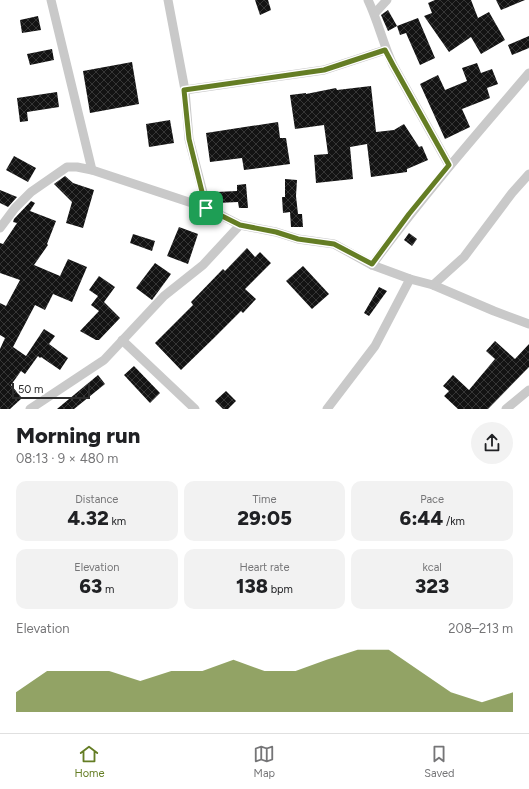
<!DOCTYPE html>
<meta charset="utf-8">
<style>
:root{--surface:#fff;--page:#f2f2f2;--text:#202124;--muted:#757577;--line:#e0e0e0;--accent:#647d24}
body{margin:0;font-family:Figtree,sans-serif;background:var(--page);color:var(--text);height:100vh;display:flex;flex-direction:column;font-size:15px;white-space:nowrap}
*{box-sizing:border-box;margin:0}
p{font-size:13px;color:var(--muted)}
.icon{flex:none;width:22px;height:22px;fill:none;stroke:currentColor;stroke-width:2;stroke-linecap:round;stroke-linejoin:round}
.map{position:relative;height:409px;overflow:hidden}
.details{display:flex;flex-direction:column;background:var(--surface);flex:1}
.details>*{flex:none}
.scale{position:absolute;left:12px;bottom:10px;width:78px;box-sizing:border-box;padding-left:4px;border:2px solid #2c2c2c;border-top:0;font-size:11px;line-height:14px;white-space:nowrap;color:#2c2c2c;-webkit-text-stroke:3px #fff;paint-order:stroke}
.pin{position:absolute;display:grid;place-items:center;width:34px;height:34px;color:#fff;margin:-17px;border-radius:8px;box-shadow:0 2px 6px #0006}
.round{display:grid;place-items:center;flex:none;width:42px;height:42px;border-radius:21px;background:var(--page)}
.head{display:flex;align-items:center;justify-content:space-between;height:68px;padding:0 16px}
h1{font-size:22px;font-weight:800;line-height:30px}
.stats{display:grid;grid-template-columns:repeat(3,1fr);gap:6px;height:68px;padding:4px 16px}
.stats div{display:grid;align-content:center;border-radius:10px;background:var(--page);text-align:center}
.stats b{font-size:20px;font-weight:800}
.stats small{font-size:11px;font-weight:400}
.stats p{font-size:11px}
.chart{height:112px;padding:8px 16px}
.chart p{display:flex;justify-content:space-between}
.chart svg{width:100%;height:72px;margin-top:4px;fill:var(--accent);opacity:.7}
.tabs{display:flex;justify-content:space-around;align-items:center;height:56px;border-top:1px solid var(--line);background:var(--surface);font-size:11px;color:var(--muted)}
.tabs a{display:grid;justify-items:center;gap:2px}
.tabs .selected{color:var(--accent)}
.map>svg:first-child{display:block}
.building{fill:url(#building-cross-hatch)}
.lines{fill:none;stroke-linecap:round;stroke-linejoin:round}
.minor{stroke:#c9c9c9;stroke-width:9}
.route-casing{stroke:#fff;stroke-width:8}
.route{stroke:#647d24;stroke-width:5}
</style>
<div class="map">
<svg width="529" height="409" viewBox="0 0 529 409">
<defs>
<pattern id="building-cross-hatch" width="8" height="8" patternUnits="userSpaceOnUse"><rect width="8" height="8" fill="#131313"/><path d="M0 0l8 8M0 8l8-8" fill="none" stroke="#363636"/></pattern>
</defs>
<rect width="100%" height="100%" fill="#fff"/>
<g class="building">
<polygon points="255,0 268,0 271,10 260,15"/>
<polygon points="435,0 471,0 478,18 489,12 505,40 481,54 471,37 449,52 424,16 432,13 428,3"/>
<polygon points="496,0 525,0 501,10"/>
<polygon points="388,10 397,26 388,31 381,15"/>
<polygon points="38,16 41,30 22,33 20,20"/>
<polygon points="418,18 435,58 420,65 406,33 400,35 397,26"/>
<polygon points="529,36 529,48 512,55 508,45"/>
<polygon points="52,49 54,60 30,65 27,54"/>
<polygon points="132,62 139,104 90,113 83,71"/>
<polygon points="477,63 481,73 492,69 498,84 487,88 490,98 462,109 470,127 445,139 420,84 438,75 445,90 467,81 462,68"/>
<polygon points="371,86 376,132 394,130 404,124 419,147 422,146 428,160 407,169 407,172 371,177 367,144 350,147 353,179 316,183 314,155 328,154 324,125 295,129 290,95 306,93 306,94 336,88 337,90"/>
<polygon points="57,92 59,107 27,112 28,121 20,122 17,98"/>
<polygon points="170,120 174,143 149,147 146,124"/>
<polygon points="278,122 280,138 286,138 290,164 244,170 242,158 210,162 206,133"/>
<polygon points="14,156 36,168 28,182 6,170"/>
<polygon points="65,176 73,183 94,190 83,228 66,223 72,202 54,184"/>
<polygon points="285,179 297,180 296,196 298,214 302,214 303,227 291,227 290,212 283,213 282,197 285,197"/>
<polygon points="246,184 248,208 239,208 238,202 217,203 216,192 237,191 237,185"/>
<polygon points="0,190 17,197 8,207 0,203"/>
<polygon points="31,201 35,203 30,211 56,221 47,244 48,245 34,265 60,276 68,259 87,267 72,302 53,294 45,310 35,305 13,347 26,356 44,329 55,336 49,344 68,358 60,370 41,357 40,358 38,356 25,374 21,371 11,385 22,398 10,409 0,409 0,349 5,338 0,335 0,303 6,306 20,280 0,273 0,243 3,244 17,223 13,222 14,219"/>
<polygon points="179,227 198,234 188,264 167,256"/>
<polygon points="409,233 417,239 412,246 404,240"/>
<polygon points="133,234 155,241 152,251 130,243"/>
<polygon points="247,248 255,257 260,252 271,263 245,289 256,299 243,313 241,311 214,338 181,370 155,343 193,305 191,302 223,269 225,271"/>
<polygon points="155,263 171,274 152,300 136,288"/>
<polygon points="303,266 329,294 312,309 286,281"/>
<polygon points="99,276 115,287 104,302 120,318 99,340 96,340 80,331 99,311 91,305 98,296 89,290"/>
<polygon points="379,287 387,291 369,316 364,313"/>
<polygon points="495,341 515,359 529,344 529,367 488,409 458,409 444,396 449,391 443,386 453,375 469,390 495,359 486,351"/>
<polygon points="134,366 160,393 150,403 124,375"/>
<polygon points="98,375 105,384 74,409 57,409"/>
<polygon points="226,391 236,401 228,409 223,409 215,401"/>
</g>
<g class="lines">
<g class="minor">
<polyline points="51,0 92,170"/>
<polyline points="168,0 185,90 189,139 207,208"/>
<path d="M368,0c10,21 15,44 25,65l56,100"/>
<polyline points="375,13 387,0"/>
<polyline points="185,90 324,70 385,50"/>
<polyline points="0,228 15,208 31,192 67,167 77,167 92,170 207,208 240,225 276,232 298,239 334,244 372,265 410,279 433,285 494,311 529,324"/>
<path d="M372,265c49,-67 103,-129 157,-192"/>
<polyline points="433,285 464,257 512,193 529,174"/>
<polyline points="122,340 195,409"/>
<polyline points="30,409 104,360 164,296 203,265 240,225"/>
<polyline points="327,409 375,346 410,279"/>
<polyline points="506,409 529,390"/>
</g>
</g>
<g class="lines">
<g class="route-casing">
<polygon id="route" points="385,50 393,65 449,165 409,214 372,264 334,244 298,239 276,232 240,225 206,208 189,139 184,90 324,70"/>
</g>
<use href="#route" class="route"/>
</g>
</svg>
<div class="scale">50 m</div>
<div class="pin" style="left:206px;top:208px;background:#1e9e55"><svg class="icon" aria-label="arrive" viewBox="0 0 24 24"><path d="M6 21V4h12l-3 4 3 4H6"/></svg></div>
</div>
<section class="details">
<div class="head"><div><h1>Morning run</h1><p>08:13 · 9 × 480 m</p></div><a class="round"><svg class="icon" aria-label="share" viewBox="0 0 24 24"><path d="M12 15V3M7 8l5-5 5 5M5 13v7h14v-7"/></svg></a></div>
<div class="stats">
<div><p>Distance</p><b>4.32<small> km</small></b></div>
<div><p>Time</p><b>29:05</b></div>
<div><p>Pace</p><b>6:44<small> /km</small></b></div>
</div>
<div class="stats">
<div><p>Elevation</p><b>63<small> m</small></b></div>
<div><p>Heart rate</p><b>138<small> bpm</small></b></div>
<div><p>kcal</p><b>323</b></div>
</div>
<div class="chart"><p><span>Elevation</span>208–213 m</p>
<svg viewBox="0 0 160 44" preserveAspectRatio="none"><path d="M0 44V32L10 19L20 19L30 19L40 25L50 19L60 19L70 12L80 19L90 19L100 12L110 6L120 6L130 19L140 32L150 38L160 32V44z"/></svg>
</div>
</section>
<nav class="tabs">
<a class="selected"><svg class="icon" aria-label="home" viewBox="0 0 24 24"><path d="M3 11l9-7 9 7M6 9v11h12V9"/></svg>Home</a>
<a><svg class="icon" aria-label="map" viewBox="0 0 24 24"><path d="M3 6l6-2 6 2 6-2v14l-6 2-6-2-6 2zM9 4v14M15 6v14"/></svg>Map</a>
<a><svg class="icon" aria-label="saved" viewBox="0 0 24 24"><path d="M7 4h10v16l-5-4-5 4z"/></svg>Saved</a>
</nav>
